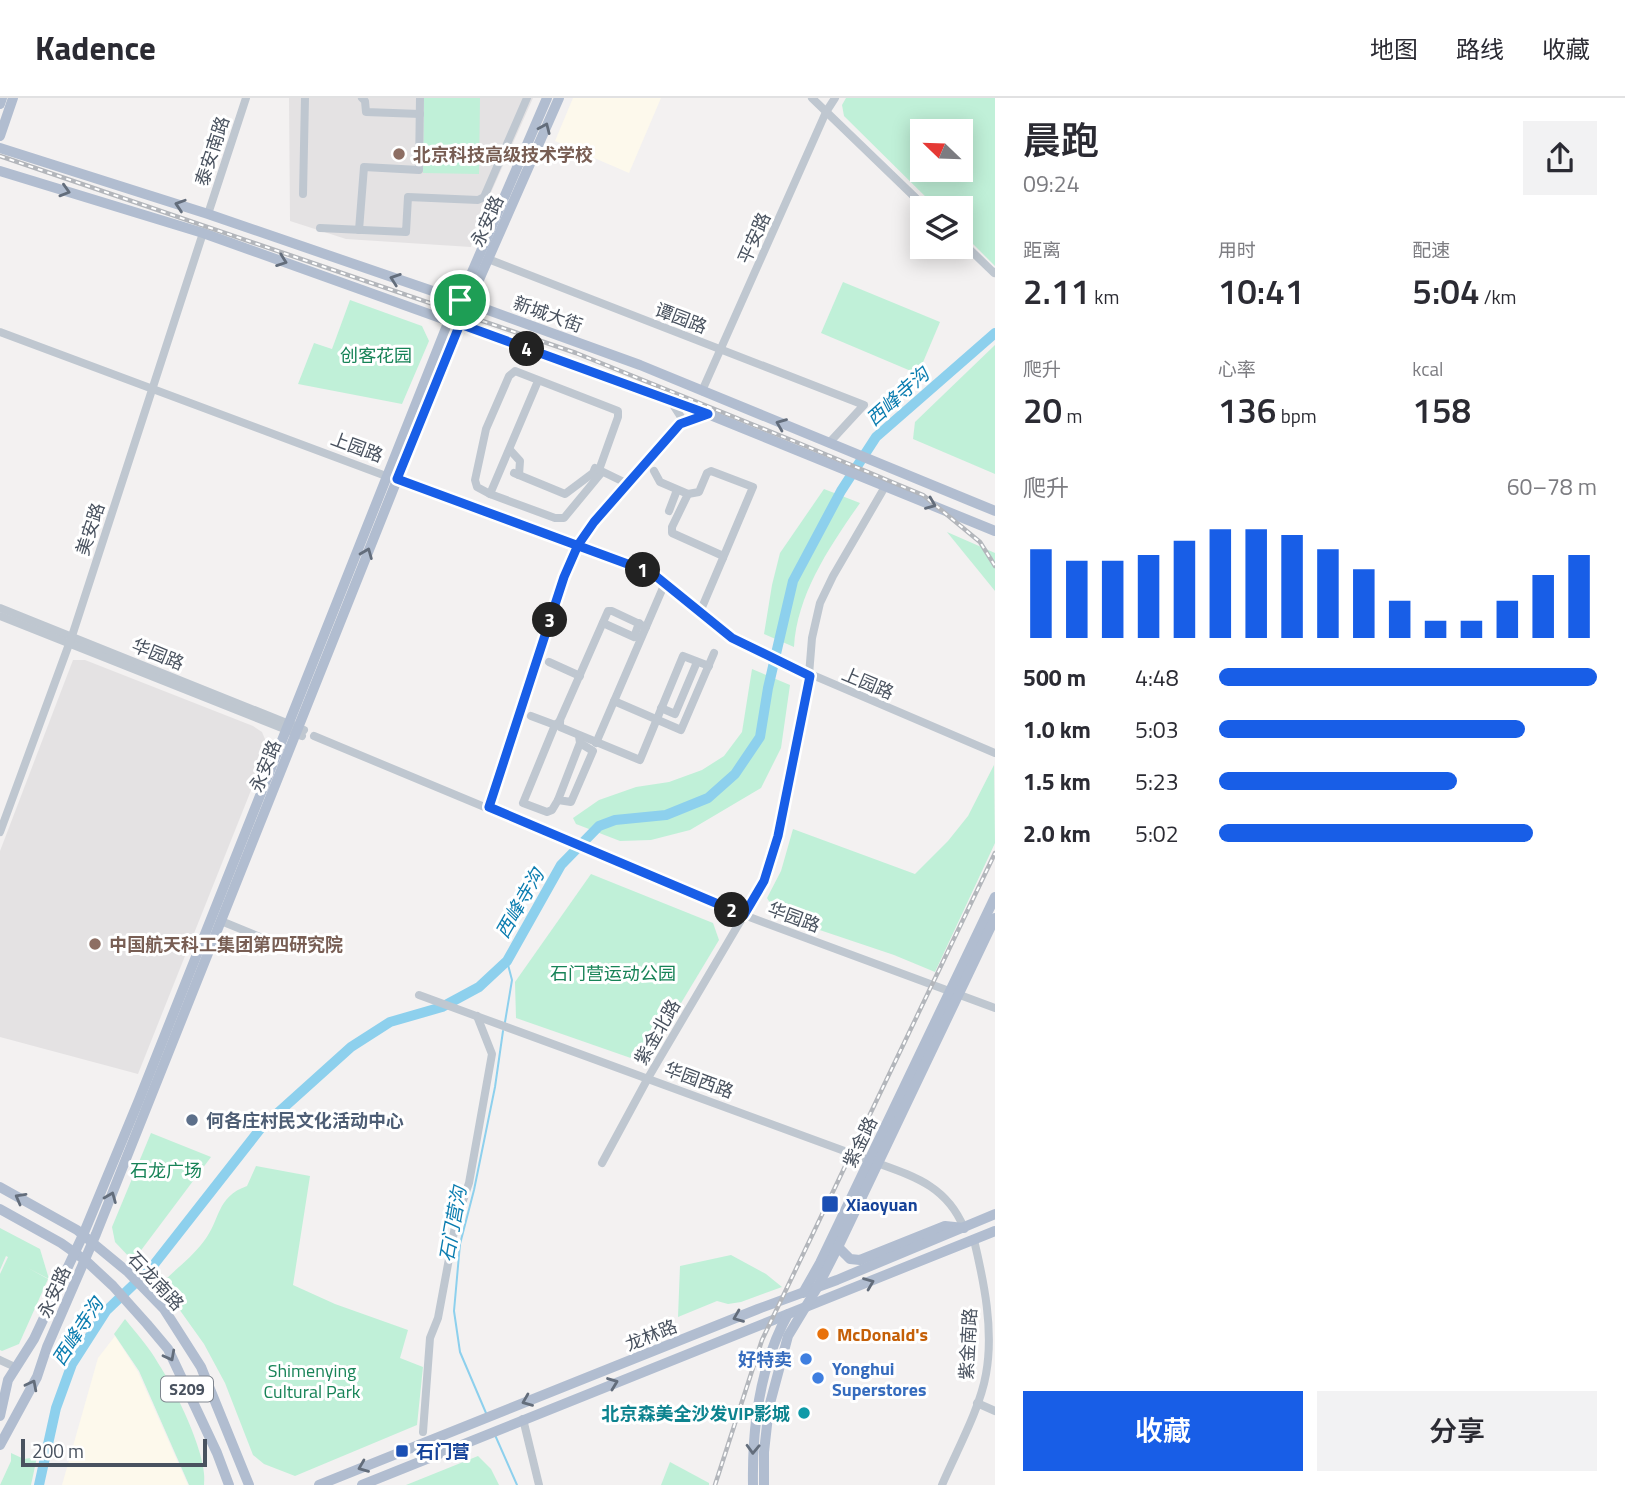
<!DOCTYPE html>
<html lang="zh">
<meta charset="utf-8">
<style>
:root{--surface:#fff;--page:#f2f2f3;--text:#2b2b33;--muted:#7c7c81;--line:#e1e1e2;--accent:#185ee7}
body{margin:0;font-family:"Titillium Web","Noto Sans SC",sans-serif;background:var(--page);color:var(--text);height:100vh;display:flex;flex-direction:column;font-size:26px;white-space:nowrap}
*{box-sizing:border-box;margin:0}
p{font-size:23px;color:var(--muted)}
.icon{flex:none;width:38px;height:38px;fill:none;stroke:currentColor;stroke-width:2;stroke-linecap:round;stroke-linejoin:round}
.map{position:relative;flex:1;overflow:hidden}
.panel{display:flex;flex-direction:column;background:var(--surface);width:630px}
.panel>*{flex:none}
.needle{width:46px;rotate:293deg}
.controls{position:absolute;left:910px;top:21px;display:grid;gap:14px}
.controls a{display:grid;place-items:center;width:63px;height:63px;border-radius:0px;background:var(--surface);box-shadow:0 4px 18px #0003;font-size:35px}
.scale{position:absolute;left:21px;bottom:18px;width:186px;box-sizing:border-box;padding-left:7px;border:4px solid #49525f;border-top:0;font-size:19px;line-height:24px;white-space:nowrap;color:#49525f;-webkit-text-stroke:5px #fff;paint-order:stroke}
.pin{position:absolute;display:grid;place-items:center;width:60px;height:60px;color:#fff;margin:-30px;border:4px solid #fff;border-radius:50%;box-shadow:0 2px 7px #0007}
.km{position:absolute;width:35px;height:35px;margin:-18px;border-radius:50%;background:#222;color:#fff;font-size:19px;line-height:35px;text-align:center}
.round{display:grid;place-items:center;flex:none;width:74px;height:74px;border-radius:0px;background:var(--page)}
.headline{display:flex;align-items:center;justify-content:space-between;height:119px;padding:0 28px}
h1{font-size:38px;font-weight:600;line-height:52px}
.stats{display:grid;grid-template-columns:repeat(3,1fr);gap:10px;height:119px;padding:7px 28px}
.stats div{display:grid;align-content:center}
.stats b{font-size:35px;font-weight:600}
.stats small{font-size:19px;font-weight:400}
.stats p{font-size:19px}
.chart{height:196px;padding:14px 28px}
.chart p{display:flex;justify-content:space-between}
.chart svg{width:100%;height:126px;margin-top:7px;stroke:var(--accent);stroke-width:6}
.primary-button{display:flex;gap:14px;margin-top:auto;padding:14px 28px}
.primary-button a{flex:1;height:80px;border-radius:0px;background:var(--accent);color:#fff;font-size:28px;font-weight:600;line-height:80px;text-align:center}
.primary-button a+a{background:var(--page);color:var(--text)}
ul{padding:0 28px;list-style:none;font-size:23px}
li{display:grid;grid-template-columns:112px 84px 1fr;align-items:center;height:52px}
li i{height:18px;border-radius:9px;background:var(--accent)}
header{display:flex;align-items:center;gap:42px;box-sizing:border-box;height:98px;padding:0 35px;background:var(--surface);border-bottom:2px solid var(--line)}
header strong{font-size:33px}
nav{display:flex;gap:38px;margin-inline-start:auto;font-size:24px}
main{display:flex;flex:1;min-height:0}
.map>svg:first-child{display:block}
.commercial{fill:#fdf9ec}
.education{fill:#e4e2e3}
.green{fill:#c0f0d8;fill-rule:evenodd}
.lines{fill:none;stroke-linecap:round;stroke-linejoin:round}
.stream{stroke:#8dd0ed;stroke-width:2}
.river{stroke:#8dd0ed;stroke-width:10}
.minor{stroke:#bfc7d0;stroke-width:8}
.major{stroke:#b1bdd0;stroke-width:10}
.rail-casing{stroke:#b3b6bb;stroke-width:4.5}
.rail{stroke:#fff;stroke-width:2;stroke-dasharray:5;stroke-linecap:butt}
.oneway{stroke:#636d7b}
.route-casing{stroke:#fff;stroke-width:14}
.route{stroke:#185ee7;stroke-width:9}
.education-dot{fill:#8d6e63;stroke:#fff;stroke-width:2.5}
.service-dot{fill:#5c6f8a;stroke:#fff;stroke-width:2.5}
.transit-dot{fill:#1a4fb4;stroke:#fff;stroke-width:2.5}
.food-dot{fill:#e8710a;stroke:#fff;stroke-width:2.5}
.shop-dot{fill:#3f7fe0;stroke:#fff;stroke-width:2.5}
.culture-dot{fill:#0f9aa8;stroke:#fff;stroke-width:2.5}
.labels{text-anchor:middle;dominant-baseline:central;stroke-width:6;stroke-linejoin:round;paint-order:stroke}
.shield{fill:#fff;stroke:#80868f;stroke-width:2}
.shield-label{font-size:16px;font-weight:bold;fill:#49525f}
.street-label{font-size:18px;fill:#49525f;stroke:#fff}
.education-label{font-size:18px;font-weight:bold;fill:#785e54;stroke:#fff;text-anchor:start}
.park-label{font-size:18px;fill:#178357;stroke:#fff}
.service-label{font-size:18px;font-weight:bold;fill:#4e5e75;stroke:#fff;text-anchor:start}
.transit-label{font-size:18px;font-weight:bold;fill:#164399;stroke:#fff;text-anchor:start}
.food-label{font-size:18px;font-weight:bold;fill:#c56008;stroke:#fff;text-anchor:start}
.shop-label{font-size:18px;font-weight:bold;fill:#366cbe;stroke:#fff;text-anchor:end}
.culture-label{font-size:18px;font-weight:bold;fill:#0d838f;stroke:#fff;text-anchor:end}
.water-label{font-size:19px;font-style:italic;fill:#0b7db0;stroke:#fff}
</style>
<header>
<strong>Kadence</strong>
<nav><a>地图</a><a>路线</a><a>收藏</a></nav>
</header>
<main>
<div class="map">
<svg width="995" height="1387" viewBox="0 0 995 1387">
<rect width="100%" height="100%" fill="#f3f1f1"/>
<g class="commercial">
<polygon points="573,0 661,0 629,75 555,43"/>
<polygon points="115,1238 138,1274 188,1387 62,1387 98,1260"/>
</g>
<g class="education">
<polygon points="289,0 533,0 473,135 471,149 346,141 290,123"/>
<polygon points="73,562 85,562 253,628 262,634 267,646 267,652 138,976 0,939 0,753"/>
</g>
<g class="green">
<polygon points="424,0 480,0 479,76 423,75"/>
<path d="M846,0h149v168l-34,-34v-24h-24l-93,-92 -2,-11zM922,33h39v39h-39z"/>
<polygon points="843,184 940,224 918,276 821,235"/>
<polygon points="350,202 422,228 429,243 402,306 298,286 314,245 332,251"/>
<polygon points="995,247 995,376 913,341 915,324"/>
<path d="M824,391l36,14c-30,43 -63,91 -66,144l-30,-13 8,-49 8,-32z"/>
<polygon points="947,434 995,455 995,493"/>
<polygon points="752,571 790,587 781,650 761,690 690,732 651,742 620,743 576,726 573,720 599,702 636,689 669,684 702,672 724,658 742,634"/>
<polygon points="994,667 995,745 935,874 894,857 778,818 767,800 781,773 793,731 915,776 948,743 968,718"/>
<polygon points="591,776 713,825 719,842 645,965 516,920 515,884"/>
<polygon points="151,1035 211,1059 133,1163 115,1144 112,1129"/>
<path d="M256,1068l54,10 -17,109 42,19 73,26 -8,28 23,9 -6,58 -122,51 -31,-12 -11,-9 -28,-72 -21,-39 -40,-56v-7c13,-13 29,-25 40,-40 17,-22 12,-44 43,-55z"/>
<polygon points="0,1130 40,1151 49,1181 28,1170 48,1181 19,1246 2,1253 0,1252 0,1176 8,1159 6,1158 0,1172"/>
<polygon points="731,1157 766,1176 782,1189 741,1204 728,1206 717,1203 678,1219 680,1168"/>
<path d="M125,1221c11,14 24,28 33,44 16,24 51,94 46,122h-15l-50,-114 -25,-37z"/>
<polygon points="11,1355 24,1361 37,1359 31,1387 0,1387 11,1363"/>
<polygon points="478,1358 491,1371 499,1387 406,1387"/>
<polygon points="670,1364 709,1385 709,1387 661,1387"/>
</g>
<g class="lines">
<g class="stream">
<polyline points="505,924 512,882 507,863"/>
<polyline points="486,1315 460,1254 454,1213 460,1146 474,1092 495,989 503,933"/>
<polyline points="495,1337 517,1387"/>
</g>
<polyline class="river" points="39,1387 56,1310 72,1266 106,1213 152,1169 261,1030 351,949 390,924 442,909 479,889 507,863 561,767 599,728 615,722 666,717 708,700 735,676 760,639 768,590 793,483 841,393 876,339 995,235"/>
<g class="minor">
<polyline points="362,0 365,3 366,14 420,16"/>
<polyline points="812,0 926,110"/>
<polyline points="303,96 305,0"/>
<polyline points="208,116 246,0"/>
<polyline points="320,130 406,134 408,99 478,102 484,99 527,0"/>
<polyline points="359,132 364,69 419,72 420,0"/>
<polyline points="961,143 994,175 995,174"/>
<polyline points="488,161 864,307 829,345"/>
<polyline points="0,234 469,409 634,468 663,483 722,533 747,549 995,655"/>
<polyline points="538,283 490,396 555,420 564,420 602,374"/>
<polyline points="702,293 826,14 835,0"/>
<polyline points="670,302 681,319 680,326 708,316"/>
<polyline points="510,352 520,363 519,377"/>
<polyline points="654,373 660,384 688,396 672,429 672,435 721,457 723,460 700,514"/>
<polyline points="514,375 565,396 593,375 595,370 628,386"/>
<polyline points="490,396 477,389 475,382 486,331 509,278 515,273 618,313 618,319 599,372"/>
<polyline points="688,396 699,394 707,375 711,373 753,389 723,460"/>
<polyline points="669,413 677,392"/>
<polyline points="0,510 304,632"/>
<polyline points="0,518 302,638"/>
<polyline points="603,525 634,539 639,525"/>
<polyline points="646,529 612,513 608,513 560,622 560,629 640,662 683,558 709,568"/>
<polyline points="549,564 580,578"/>
<polyline points="614,603 681,632 714,555"/>
<polyline points="661,610 675,616 697,564"/>
<polyline points="531,618 555,627"/>
<polyline points="314,638 744,817 995,910"/>
<polyline points="579,638 580,645 593,653 571,704 558,702 580,645"/>
<polyline points="596,645 665,485"/>
<polyline points="558,702 552,712 547,714 523,705 555,627 560,623"/>
<polyline points="489,709 564,479 577,447 594,424 680,326"/>
<polyline points="0,734 72,538 203,135"/>
<polyline points="221,823 292,852"/>
<polyline points="419,897 869,1062"/>
<polyline points="602,1065 648,980 764,783 780,732 809,577 812,540 820,505 833,478 886,387"/>
<path d="M877,1065c39,14 70,24 87,65"/>
<polyline points="0,1262 15,1269"/>
<polyline points="977,1305 995,1313"/>
<polyline points="523,1321 539,1387"/>
<polyline points="423,1334 430,1240 438,1220 456,1123 469,1085 492,956 477,918"/>
<path d="M942,1387c14,-33 38,-76 44,-111 8,-44 -2,-92 -12,-134"/>
</g>
<g class="major">
<polyline points="0,6 2,0"/>
<polyline points="0,38 13,0"/>
<polyline points="0,50 208,116 488,212 640,267 995,413"/>
<polyline points="0,73 203,135 708,316 995,433"/>
<polyline points="0,1089 77,1132 128,1174 164,1211 201,1269 249,1387"/>
<polyline points="0,1111 61,1145 85,1162 113,1188 147,1226 168,1251 217,1355 229,1387"/>
<polyline points="838,1149 850,1161 860,1162 945,1128 964,1130"/>
<polyline points="803,1195 820,1165 995,799"/>
<polyline points="0,1318 8,1282 34,1241 83,1137 139,1002 446,230 451,223 547,0"/>
<polyline points="0,1347 37,1279 47,1249 96,1136 456,234 559,0"/>
<polyline points="319,1387 758,1211 837,1182 995,1116"/>
<polyline points="362,1387 995,1133"/>
<path d="M753,1387c-1,-58 7,-120 35,-171"/>
<polyline points="764,1387 764,1354 769,1309 788,1238 817,1190 838,1149 995,820"/>
</g>
<g class="rail-casing">
<g id="rail">
<polyline points="0,58 576,255 796,344 923,397 980,444 995,468"/>
<polyline points="715,1387 762,1242 995,755"/>
</g>
</g>
<use href="#rail" class="rail"/>
</g>
<defs><path id="oneway-chevron" d="M-2-3.5L2.5 0L-2 3.5" fill="none" stroke-width="1.6" stroke-linecap="round" stroke-linejoin="round" transform="scale(1.75)"/></defs>
<g class="oneway">
<use href="#oneway-chevron" transform="translate(545 30) rotate(-66)"/>
<use href="#oneway-chevron" transform="translate(65 93) rotate(17)"/>
<use href="#oneway-chevron" transform="translate(180 107) rotate(-162)"/>
<use href="#oneway-chevron" transform="translate(282 163) rotate(20)"/>
<use href="#oneway-chevron" transform="translate(395 181) rotate(-161)"/>
<use href="#oneway-chevron" transform="translate(781 326) rotate(-158)"/>
<use href="#oneway-chevron" transform="translate(931 406) rotate(22)"/>
<use href="#oneway-chevron" transform="translate(367 455) rotate(-68)"/>
<use href="#oneway-chevron" transform="translate(111 1099) rotate(-68)"/>
<use href="#oneway-chevron" transform="translate(20 1100) rotate(-151)"/>
<use href="#oneway-chevron" transform="translate(869 1185) rotate(-22)"/>
<use href="#oneway-chevron" transform="translate(738 1219) rotate(158)"/>
<use href="#oneway-chevron" transform="translate(170 1258) rotate(62)"/>
<use href="#oneway-chevron" transform="translate(613 1285) rotate(-21)"/>
<use href="#oneway-chevron" transform="translate(32 1287) rotate(-63)"/>
<use href="#oneway-chevron" transform="translate(527 1303) rotate(158)"/>
<use href="#oneway-chevron" transform="translate(753 1351) rotate(92)"/>
<use href="#oneway-chevron" transform="translate(363 1369) rotate(158)"/>
</g>
<g class="lines">
<g class="route-casing">
<polyline id="route" points="460,202 451,223 460,226 397,381 652,475 732,540 810,578 778,738 764,783 744,817 489,709 564,479 578,447 594,424 680,326 708,316 460,226 469,205 460,202"/>
</g>
<use href="#route" class="route"/>
</g>
<g class="education-dot">
<circle cx="399" cy="56" r="7"/>
<circle cx="95" cy="846" r="7"/>
</g>
<circle class="service-dot" cx="192" cy="1022" r="7"/>
<g class="transit-dot">
<rect x="821" y="1097" width="18" height="18" rx="3.5"/>
<rect x="395" y="1346" width="14" height="14" rx="3.5"/>
</g>
<circle class="food-dot" cx="823" cy="1236" r="7"/>
<g class="shop-dot">
<circle cx="806" cy="1261" r="7"/>
<circle cx="818" cy="1280" r="7"/>
</g>
<circle class="culture-dot" cx="804" cy="1315" r="7"/>
<g class="labels">
<rect class="shield" x="161" y="1278.5" width="52" height="25" rx="5"/>
<g class="shield-label">
<text x="187" y="1291">S209</text>
</g>
<g class="street-label">
<text transform="translate(212 53) rotate(-72)">泰安南路</text>
<text transform="translate(487 123) rotate(-66)">永安路</text>
<text transform="translate(754 140) rotate(-66)">平安路</text>
<text transform="translate(548 216) rotate(20)">新城大街</text>
<text transform="translate(681 220) rotate(21)">谭园路</text>
<text transform="translate(357 349) rotate(20)">上园路</text>
<text transform="translate(90 431) rotate(-72)">美安路</text>
<text transform="translate(158 556) rotate(22)">华园路</text>
<text transform="translate(868 585) rotate(23)">上园路</text>
<text transform="translate(265 668) rotate(-68)">永安路</text>
<text transform="translate(794 819) rotate(20)">华园路</text>
<text transform="translate(657 934) rotate(-60)">紫金北路</text>
<text transform="translate(699 982) rotate(20)">华园西路</text>
<text transform="translate(860 1044) rotate(-64)">紫金路</text>
<text transform="translate(156 1183) rotate(47)">石龙南路</text>
<text transform="translate(54 1194) rotate(-66)">永安路</text>
<text transform="translate(651 1237) rotate(-22)">龙林路</text>
<text transform="translate(968 1246) rotate(-87)">紫金南路</text>
</g>
<g class="education-label">
<text x="413" y="56">北京科技高级技术学校</text>
<text x="109" y="846">中国航天科工集团第四研究院</text>
</g>
<g class="park-label">
<text x="376" y="257">创客花园</text>
<text x="613" y="875">石门营运动公园</text>
<text x="166" y="1072">石龙广场</text>
<text x="312" y="1272">Shimenying<tspan x="312" dy="21">Cultural Park</tspan></text>
</g>
<g class="service-label">
<text x="206" y="1022">何各庄村民文化活动中心</text>
</g>
<g class="transit-label">
<text x="846" y="1106">Xiaoyuan</text>
<text x="416" y="1353">石门营</text>
</g>
<g class="food-label">
<text x="837" y="1236">McDonald's</text>
</g>
<g class="shop-label">
<text x="792" y="1261">好特卖</text>
<text x="832" y="1270" text-anchor="start">Yonghui<tspan x="832" dy="21">Superstores</tspan></text>
</g>
<g class="culture-label">
<text x="790" y="1315">北京森美全沙发VIP影城</text>
</g>
<g class="water-label">
<text transform="translate(897 298) rotate(-42)">西峰寺沟</text>
<text transform="translate(519 805) rotate(-60)">西峰寺沟</text>
<text transform="translate(452 1126) rotate(-80)">石门营沟</text>
<text transform="translate(77 1233) rotate(-57)">西峰寺沟</text>
</g>
</g>
</svg>
<div class="controls">
<a><svg class="needle" viewBox="-14 -14 28 28"><path d="M0-13l5 13h-10z" fill="#e53935"/><path d="M0 13l5-13h-10z" fill="#7c7c81"/></svg></a>
<a><svg class="icon" aria-label="layers" viewBox="0 0 24 24"><path d="M12 4l9 5-9 5-9-5zM3 14l9 5 9-5"/></svg></a>
</div>
<div class="scale">200 m</div>
<div class="pin" style="left:460px;top:202px;background:#1e9e55"><svg class="icon" aria-label="arrive" viewBox="0 0 24 24"><path d="M6 21V4h12l-3 4 3 4H6"/></svg></div>
<b class="km" style="left:643px;top:472px">1</b>
<b class="km" style="left:732px;top:812px">2</b>
<b class="km" style="left:550px;top:522px">3</b>
<b class="km" style="left:527px;top:251px">4</b>
</div>
<section class="panel">
<div class="headline"><div><h1>晨跑</h1><p>09:24</p></div><a class="round"><svg class="icon" aria-label="share" viewBox="0 0 24 24"><path d="M12 15V3M7 8l5-5 5 5M5 13v7h14v-7"/></svg></a></div>
<div class="stats">
<div><p>距离</p><b>2.11<small> km</small></b></div>
<div><p>用时</p><b>10:41</b></div>
<div><p>配速</p><b>5:04<small> /km</small></b></div>
</div>
<div class="stats">
<div><p>爬升</p><b>20<small> m</small></b></div>
<div><p>心率</p><b>136<small> bpm</small></b></div>
<div><p>kcal</p><b>158</b></div>
</div>
<div class="chart"><p><span>爬升</span>60–78 m</p>
<svg viewBox="0 0 160 44" preserveAspectRatio="none"><path d="M5 44V13M15 44V17M25 44V17M35 44V15M45 44V10M55 44V6M65 44V6M75 44V8M85 44V13M95 44V20M105 44V31M115 44V38M125 44V38M135 44V31M145 44V22M155 44V15"/></svg>
</div>
<ul>
<li><b>500 m</b>4:48<i style="width:100%"></i></li>
<li><b>1.0 km</b>5:03<i style="width:81%"></i></li>
<li><b>1.5 km</b>5:23<i style="width:63%"></i></li>
<li><b>2.0 km</b>5:02<i style="width:83%"></i></li>
</ul>
<div class="primary-button"><a>收藏</a><a>分享</a></div>
</section>
</main>
